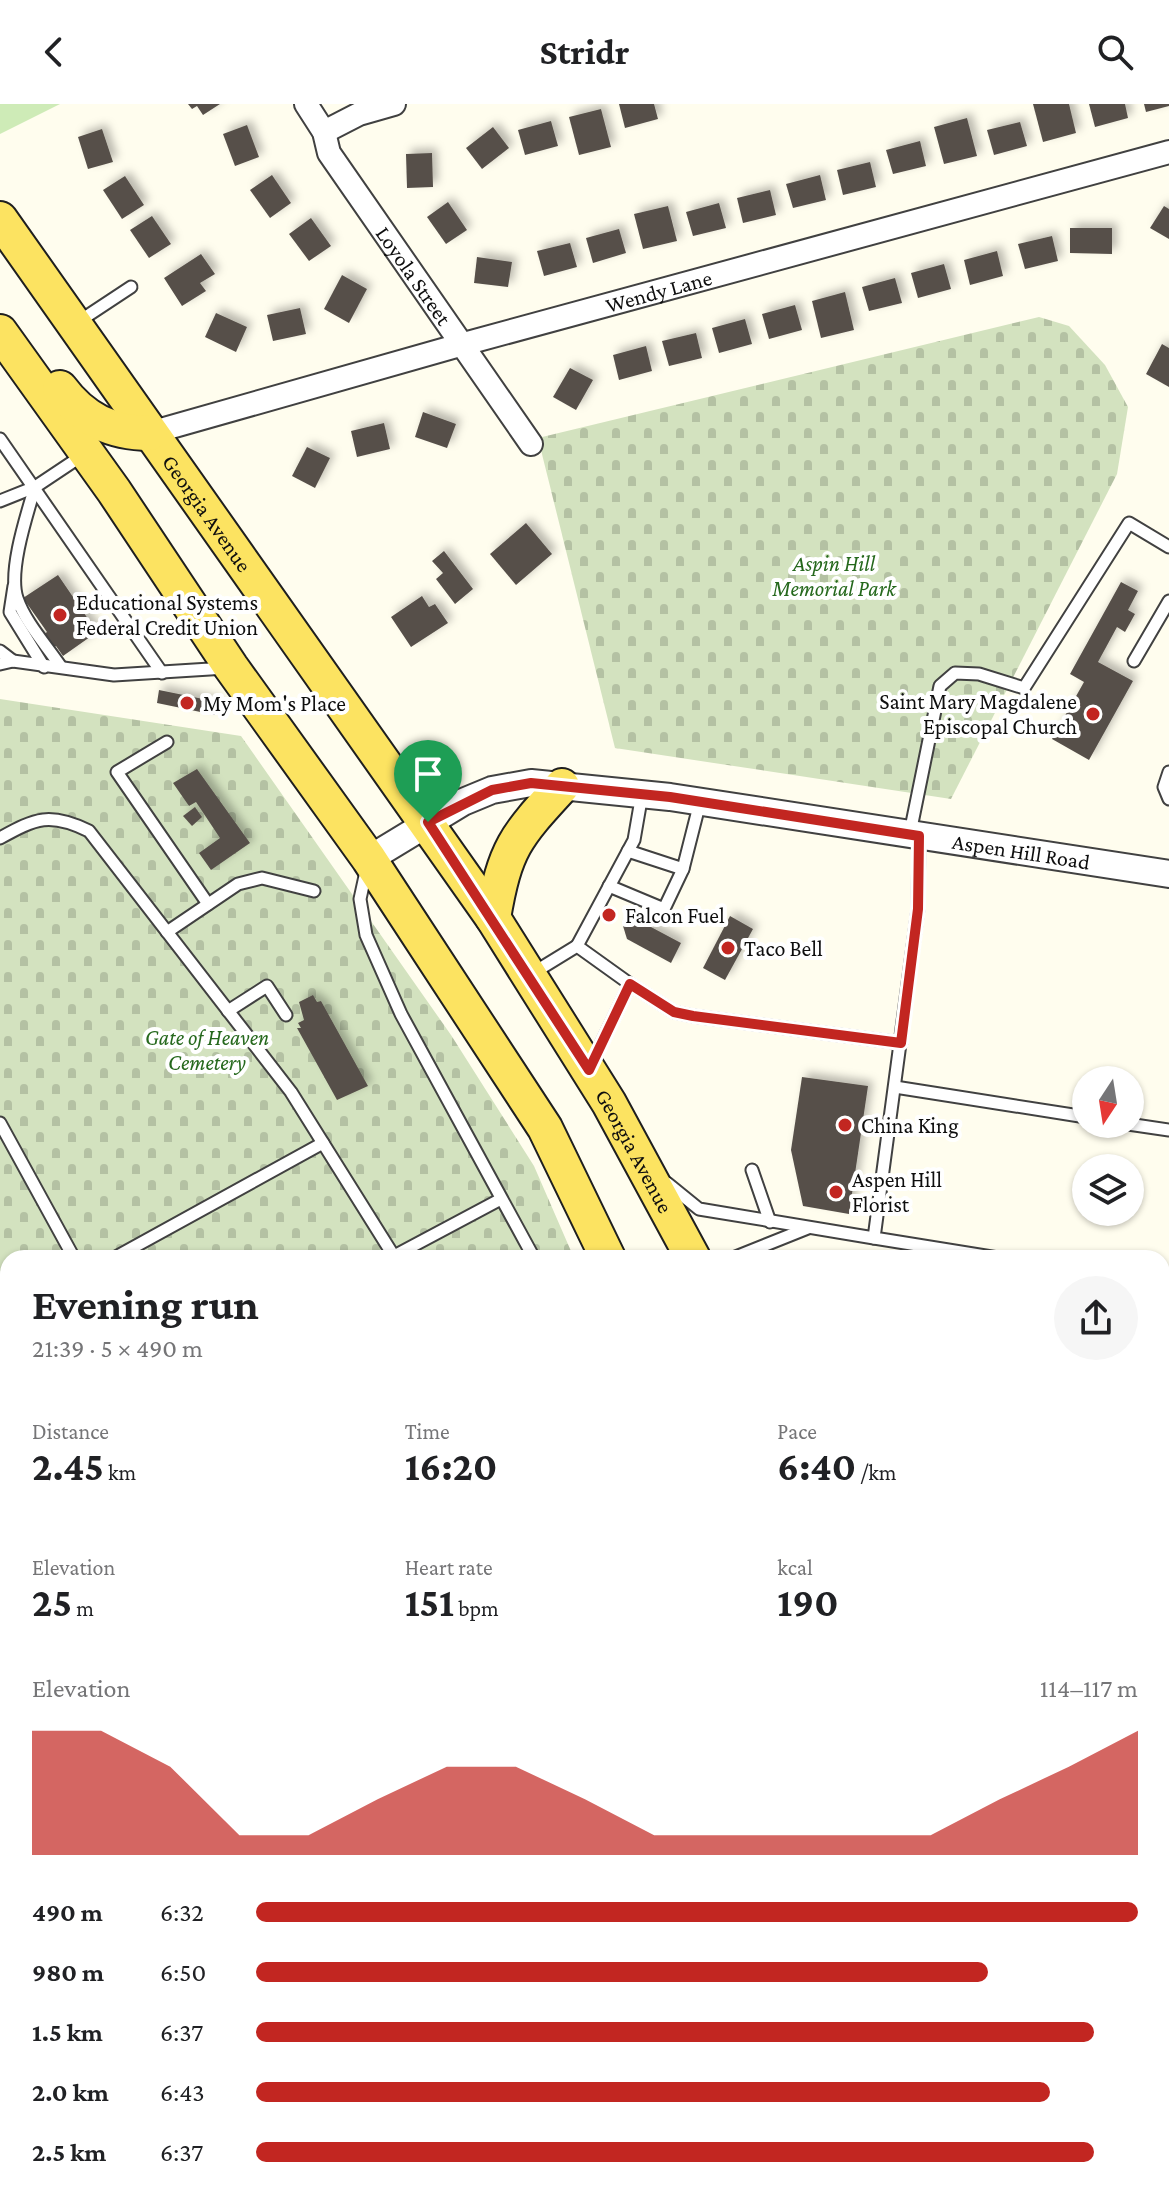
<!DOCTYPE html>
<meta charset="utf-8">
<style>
:root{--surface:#fff;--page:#f6f6f6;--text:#202124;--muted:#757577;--accent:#c22621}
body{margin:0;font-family:"Crimson Pro",serif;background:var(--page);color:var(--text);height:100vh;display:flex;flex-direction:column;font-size:30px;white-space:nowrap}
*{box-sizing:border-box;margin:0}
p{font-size:26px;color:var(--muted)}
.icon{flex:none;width:44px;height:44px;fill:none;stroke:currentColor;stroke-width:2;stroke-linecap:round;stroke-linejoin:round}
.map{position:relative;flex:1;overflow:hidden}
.sheet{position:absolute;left:0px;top:1146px;width:1170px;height:950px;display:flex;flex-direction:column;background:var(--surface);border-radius:24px 24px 0 0;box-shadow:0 2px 6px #0004}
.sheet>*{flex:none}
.needle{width:52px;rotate:192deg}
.fabs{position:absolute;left:1072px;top:962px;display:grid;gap:16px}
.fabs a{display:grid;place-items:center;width:72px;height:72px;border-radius:50%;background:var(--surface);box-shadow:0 2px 6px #0004;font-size:40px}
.pin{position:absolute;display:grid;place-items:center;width:68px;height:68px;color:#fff;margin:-82px -34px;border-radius:50% 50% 50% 0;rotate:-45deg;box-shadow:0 0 8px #0007}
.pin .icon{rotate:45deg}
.round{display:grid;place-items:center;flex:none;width:84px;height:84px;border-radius:42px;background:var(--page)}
.overview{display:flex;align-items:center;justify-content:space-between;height:136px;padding:0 32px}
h1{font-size:44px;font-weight:700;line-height:60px}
.metrics{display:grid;grid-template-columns:repeat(3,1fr);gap:12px;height:136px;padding:8px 32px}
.metrics div{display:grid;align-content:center}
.metrics b{font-size:40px;font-weight:700}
.metrics small{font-size:22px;font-weight:400}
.metrics p{font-size:22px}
.chart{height:224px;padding:16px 32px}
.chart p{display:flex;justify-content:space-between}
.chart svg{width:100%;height:144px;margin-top:8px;fill:var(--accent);opacity:.7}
ul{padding:0 32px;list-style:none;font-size:26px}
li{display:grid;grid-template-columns:128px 96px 1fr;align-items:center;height:60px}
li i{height:20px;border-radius:10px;background:var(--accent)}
header{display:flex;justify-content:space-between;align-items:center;height:104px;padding:0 32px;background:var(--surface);font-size:36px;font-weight:700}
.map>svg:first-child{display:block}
.cemetery{fill:url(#cemetery-stones)}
.park{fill:#ceebb7}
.building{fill:#57504a;filter:url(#shadow)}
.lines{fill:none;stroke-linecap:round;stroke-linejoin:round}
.service-casing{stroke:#414141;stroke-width:15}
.minor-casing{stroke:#414141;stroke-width:26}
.tertiary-casing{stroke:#414141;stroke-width:30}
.secondary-casing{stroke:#303030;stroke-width:34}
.primary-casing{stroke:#1f1f1f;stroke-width:38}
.service{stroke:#fff;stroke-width:11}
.minor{stroke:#fff;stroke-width:22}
.tertiary{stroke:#fff;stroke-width:26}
.secondary{stroke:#fffca9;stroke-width:30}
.primary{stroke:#fce361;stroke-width:34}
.route-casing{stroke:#fff;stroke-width:16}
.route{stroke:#c22621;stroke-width:10}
.poi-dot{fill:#c22621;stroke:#fff;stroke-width:3}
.labels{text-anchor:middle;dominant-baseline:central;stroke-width:8;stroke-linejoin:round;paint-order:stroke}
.street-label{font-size:22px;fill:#0e0e0e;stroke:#fff}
.park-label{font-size:22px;font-style:italic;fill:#25681c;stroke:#fff}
.poi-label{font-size:22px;fill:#0e0e0e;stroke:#fff;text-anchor:start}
</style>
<header><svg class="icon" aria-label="back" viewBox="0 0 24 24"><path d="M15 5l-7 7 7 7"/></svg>Stridr<svg class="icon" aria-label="search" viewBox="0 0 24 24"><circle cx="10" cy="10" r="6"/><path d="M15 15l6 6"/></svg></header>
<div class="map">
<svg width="1169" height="2095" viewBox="0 0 1169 2095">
<defs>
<pattern id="cemetery-stones" width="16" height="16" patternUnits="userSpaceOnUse" patternTransform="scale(2)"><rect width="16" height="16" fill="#d3e2bf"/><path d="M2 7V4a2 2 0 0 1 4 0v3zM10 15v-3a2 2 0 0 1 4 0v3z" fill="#b4c1a3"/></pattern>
<filter id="shadow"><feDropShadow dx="5" dy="-5" stdDeviation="4" flood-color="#0004"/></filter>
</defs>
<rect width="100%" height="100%" fill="#fffdee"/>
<g class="cemetery">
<polygon points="1039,213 1069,222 1105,261 1128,303 1117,370 951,695 615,644 538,334"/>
<polygon points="0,595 241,632 451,931 534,1062 574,1154 8,1154 8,2069 0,2075"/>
</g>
<polygon class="park" points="0,0 60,0 0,30"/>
<g class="building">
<polygon points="188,0 220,0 203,11 197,2 192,5"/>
<polygon points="619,0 654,0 658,15 625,24"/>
<polygon points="1033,0 1069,0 1076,29 1043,38"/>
<polygon points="1089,0 1125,0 1128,14 1095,23"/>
<polygon points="1144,0 1169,0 1169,2 1146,8"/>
<polygon points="601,5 611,43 579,51 569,13"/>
<polygon points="967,14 977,52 944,60 934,23"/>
<polygon points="551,17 558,42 525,51 518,26"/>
<polygon points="1020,18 1027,42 994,51 987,26"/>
<polygon points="247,21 259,53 235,62 223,30"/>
<polygon points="493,23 509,44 482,65 466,44"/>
<polygon points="102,25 113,58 88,65 78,33"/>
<polygon points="920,37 926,62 893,70 886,46"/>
<polygon points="432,49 433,83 407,84 406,50"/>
<polygon points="870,58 876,83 843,91 837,66"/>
<polygon points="272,71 291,99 270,114 250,86"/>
<polygon points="820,71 826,96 793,104 786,80"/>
<polygon points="125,72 144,101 122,115 103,86"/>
<polygon points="770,86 776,111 743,119 737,94"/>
<polygon points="448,98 467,126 446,140 427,113"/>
<polygon points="719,99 726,124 693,132 686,108"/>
<polygon points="668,102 677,137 643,145 634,110"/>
<polygon points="1164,102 1169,105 1169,135 1150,124"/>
<polygon points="152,112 171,140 149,154 130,126"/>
<polygon points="311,114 331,142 309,157 289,130"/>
<polygon points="1070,124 1112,124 1112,150 1070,149"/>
<polygon points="619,125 626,149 593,159 586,134"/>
<polygon points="1052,132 1058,157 1025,165 1018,140"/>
<polygon points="570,139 577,163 544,172 537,147"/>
<polygon points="997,147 1003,172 970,181 964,156"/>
<polygon points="201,150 215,170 200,179 206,187 182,202 164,174"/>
<polygon points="477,153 512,158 508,183 474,179"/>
<polygon points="944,160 951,185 918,194 911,169"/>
<polygon points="342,171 367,185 349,219 324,205"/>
<polygon points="895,174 902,199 869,207 862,183"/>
<polygon points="845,188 854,226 821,234 812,197"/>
<polygon points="795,201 802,226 769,235 762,210"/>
<polygon points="300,204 306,230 273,237 267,211"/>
<polygon points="216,209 247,223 236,248 205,233"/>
<polygon points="745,215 752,240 719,249 712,224"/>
<polygon points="696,229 702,254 669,262 662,237"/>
<polygon points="1162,240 1169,244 1169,283 1146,270"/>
<polygon points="646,242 652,267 619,276 613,251"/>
<polygon points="570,264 593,276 576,306 553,293"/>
<polygon points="423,308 456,320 447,344 415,333"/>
<polygon points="384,319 390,345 357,353 351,327"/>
<polygon points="307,343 330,354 315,384 292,372"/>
<polygon points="526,419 552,450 516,481 490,450"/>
<polygon points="444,447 473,485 455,500 436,475 443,469 432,457"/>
<polygon points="58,471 97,528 63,552 56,542 36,556 27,543 47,528 23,494"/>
<polygon points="1121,478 1138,487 1128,506 1135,510 1125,528 1117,523 1098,558 1133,577 1089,656 1052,635 1084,578 1070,570"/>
<polygon points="422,492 429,503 435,500 448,519 411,543 391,513"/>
<polygon points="159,586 218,598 215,611 157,599"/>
<polygon points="197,665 250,739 211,766 199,749 220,734 196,698 189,702 173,679"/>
<polygon points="195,703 202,713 192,722 183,712"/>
<polygon points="730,812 753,825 725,876 703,864"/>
<polygon points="636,815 681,839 671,859 627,835 623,822"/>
<polygon points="313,891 317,898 321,897 368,982 337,996 297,924 301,924 298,919 304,916 299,898"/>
<polygon points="802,973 868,982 849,1110 803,1102 791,1046"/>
<polygon points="1167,1243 1169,1244 1169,1334 1162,1333 1162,1277"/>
<polygon points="592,2088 770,2088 769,2095 592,2095"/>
</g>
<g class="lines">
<g class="service-casing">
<g id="service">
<polyline points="78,218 131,183"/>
<polyline points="0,335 162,569"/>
<path d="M35,383c-8,27 -27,84 -18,111 8,24 30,48 44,69"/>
<polyline points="0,397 35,383 83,351"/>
<polyline points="14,482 10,508 44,563"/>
<polyline points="0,547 13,557"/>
<polyline points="1134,557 1169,497"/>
<polyline points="0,560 13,557 114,571 226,564"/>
<polyline points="167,638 117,668 208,800"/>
<polyline points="1169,668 1164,683 1169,695"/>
<polyline points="910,729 940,582 955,569 979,570 1024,584 1129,419 1169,443"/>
<polyline points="919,732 918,805 874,1134 998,1154"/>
<path d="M0,734c36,-20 50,-26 89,-7l202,261 104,166"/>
<polyline points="628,747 683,765 700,698"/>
<polyline points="367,763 360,795 366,831 401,910 534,1154"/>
<polyline points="609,782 664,805 683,765"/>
<polyline points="167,828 238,780 262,774 314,787"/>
<polyline points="577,842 634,736 642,690"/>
<polyline points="533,869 577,842 630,880 591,961"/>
<polyline points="630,880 674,908 693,912 901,939"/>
<polyline points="228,907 267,882 286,911"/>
<polyline points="895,983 1086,1013"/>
<polyline points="0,1019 74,1154"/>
<polyline points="1128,1020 1169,1026"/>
<polyline points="752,1066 770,1118"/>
<polyline points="667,1079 699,1105 874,1134"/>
<polyline points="394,1152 501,1095"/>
<polyline points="114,1154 323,1039"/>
<polyline points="733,1154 808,1124"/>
<polyline points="1162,1181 1169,1182"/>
<polyline points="0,1214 8,1210"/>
<polyline points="1162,1395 1169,1397"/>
<polyline points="1162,1466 1169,1427"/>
<polyline points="1162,1533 1169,1538"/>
<polyline points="0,1696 8,1711"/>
<polyline points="1162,1851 1169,1840"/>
<polyline points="1162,1956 1169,1946"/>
<polyline points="1162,1991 1169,1996"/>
<polyline points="0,2002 8,1998"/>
<polyline points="431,2088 440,2095"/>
<polyline points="561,2088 562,2095"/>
<polyline points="180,2095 191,2088"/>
<polyline points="1079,2095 1082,2088"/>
</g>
</g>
<g class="minor-casing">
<g id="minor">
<path id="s1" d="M306,0l18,28 5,21 202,291"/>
<polyline points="324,28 359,10 394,0"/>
<path id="s2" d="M150,329l310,-88 709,-193"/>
</g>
</g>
<g class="tertiary-casing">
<g id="tertiary">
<path id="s3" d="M369,755l94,-57 29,-12 39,-7 139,14 499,77"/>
</g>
</g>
<g class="secondary-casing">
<g id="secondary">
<polyline points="15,2095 22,2088"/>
<polyline points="52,2095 60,2088"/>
</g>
</g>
<g class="primary-casing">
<g id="primary">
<path id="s4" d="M0,115l493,699 116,185 84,155"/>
<polyline points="0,228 114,387 231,563 369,755 545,1024 608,1154"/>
<path d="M60,284c23,31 51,45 90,45"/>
<path d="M493,814c12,-70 22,-81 69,-132"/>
<polyline points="1162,1601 1169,1593"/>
<polyline points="1162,1692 1169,1684"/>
<polyline points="826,2088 827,2095"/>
<polyline points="884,2088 885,2095"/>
<polyline points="909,2095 910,2088"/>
</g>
</g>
<use href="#service" class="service"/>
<use href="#minor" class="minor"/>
<use href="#tertiary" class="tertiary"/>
<use href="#secondary" class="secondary"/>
<use href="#primary" class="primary"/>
</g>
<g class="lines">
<g class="route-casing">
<polygon id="route" points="531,679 670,693 919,732 918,805 901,939 693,912 674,908 630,880 589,966 428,718 492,686"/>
</g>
<use href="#route" class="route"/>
</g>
<g class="poi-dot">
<circle cx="60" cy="511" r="8"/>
<circle cx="187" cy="599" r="8"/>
<circle cx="1093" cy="610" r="8"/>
<circle cx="609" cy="811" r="8"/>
<circle cx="728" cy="844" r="8"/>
<circle cx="845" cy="1021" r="8"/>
<circle cx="836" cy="1088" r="8"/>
</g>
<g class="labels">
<g class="street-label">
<text stroke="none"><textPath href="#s1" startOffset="204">Loyola Street</textPath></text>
<text stroke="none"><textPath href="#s2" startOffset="528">Wendy Lane</textPath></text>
<text stroke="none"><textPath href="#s4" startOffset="360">Georgia Avenue</textPath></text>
<text stroke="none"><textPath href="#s3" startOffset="676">Aspen Hill Road</textPath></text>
<text stroke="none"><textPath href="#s4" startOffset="1128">Georgia Avenue</textPath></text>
</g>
<g class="park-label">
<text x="834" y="459">Aspin Hill<tspan x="834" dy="25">Memorial Park</tspan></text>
<text x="207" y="933">Gate of Heaven<tspan x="207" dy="25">Cemetery</tspan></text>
</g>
<g class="poi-label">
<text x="76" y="498">Educational Systems<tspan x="76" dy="25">Federal Credit Union</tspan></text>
<text x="1077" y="597" text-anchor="end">Saint Mary Magdalene<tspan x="1077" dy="25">Episcopal Church</tspan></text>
<text x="203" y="599">My Mom's Place</text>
<text x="625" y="811">Falcon Fuel</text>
<text x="744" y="844">Taco Bell</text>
<text x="861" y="1021">China King</text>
<text x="852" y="1075">Aspen Hill<tspan x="852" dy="25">Florist</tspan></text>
</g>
</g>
</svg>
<div class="fabs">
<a><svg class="needle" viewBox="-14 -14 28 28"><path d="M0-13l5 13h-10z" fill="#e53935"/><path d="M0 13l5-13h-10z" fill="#757577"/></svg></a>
<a><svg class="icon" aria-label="layers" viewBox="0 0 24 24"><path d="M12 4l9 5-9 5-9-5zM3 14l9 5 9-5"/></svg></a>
</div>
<div class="pin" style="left:428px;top:718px;background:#1e9e55"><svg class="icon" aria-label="arrive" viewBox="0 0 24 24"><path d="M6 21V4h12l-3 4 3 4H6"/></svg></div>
<section class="sheet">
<div class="overview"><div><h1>Evening run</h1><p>21:39 · 5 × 490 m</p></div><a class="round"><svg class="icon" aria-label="share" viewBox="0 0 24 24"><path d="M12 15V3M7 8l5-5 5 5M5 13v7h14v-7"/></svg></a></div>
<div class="metrics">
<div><p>Distance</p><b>2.45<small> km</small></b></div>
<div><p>Time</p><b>16:20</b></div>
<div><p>Pace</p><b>6:40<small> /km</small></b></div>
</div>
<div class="metrics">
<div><p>Elevation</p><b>25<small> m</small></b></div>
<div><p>Heart rate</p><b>151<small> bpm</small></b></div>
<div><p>kcal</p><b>190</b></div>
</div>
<div class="chart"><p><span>Elevation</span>114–117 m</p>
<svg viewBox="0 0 160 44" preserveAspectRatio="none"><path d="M0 44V6L10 6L20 17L30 38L40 38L50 27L60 17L70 17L80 27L90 38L100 38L110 38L120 38L130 38L140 27L150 17L160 6V44z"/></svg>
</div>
<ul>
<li><b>490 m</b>6:32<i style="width:100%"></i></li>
<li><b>980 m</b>6:50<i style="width:83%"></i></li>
<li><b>1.5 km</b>6:37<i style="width:95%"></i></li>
<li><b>2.0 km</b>6:43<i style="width:90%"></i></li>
<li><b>2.5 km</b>6:37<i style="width:95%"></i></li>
</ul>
</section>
</div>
